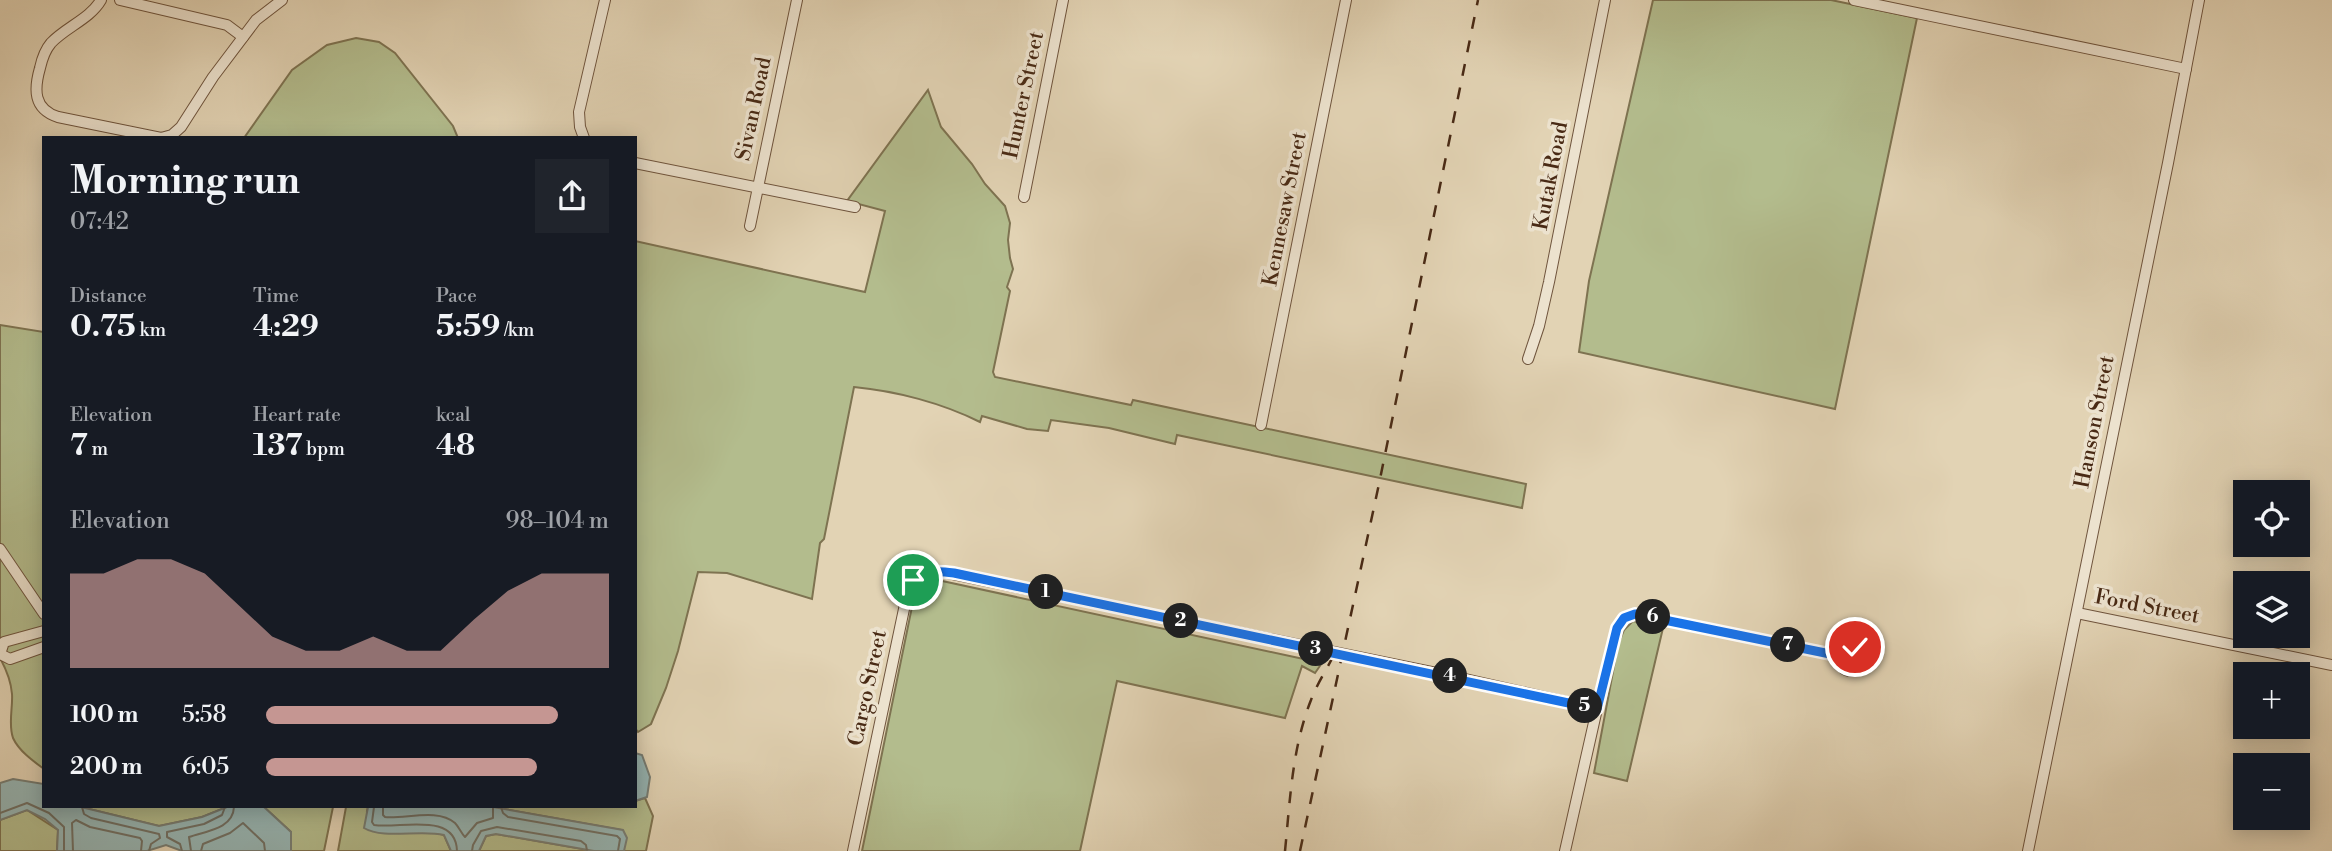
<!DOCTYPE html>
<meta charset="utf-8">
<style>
:root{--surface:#171b24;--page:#20242c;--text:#f1f3f6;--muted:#9ea1a6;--accent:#c59692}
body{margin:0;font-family:"Libre Bodoni",serif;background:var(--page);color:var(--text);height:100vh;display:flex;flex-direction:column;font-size:26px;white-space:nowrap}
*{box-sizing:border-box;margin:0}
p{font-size:23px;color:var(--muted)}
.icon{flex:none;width:38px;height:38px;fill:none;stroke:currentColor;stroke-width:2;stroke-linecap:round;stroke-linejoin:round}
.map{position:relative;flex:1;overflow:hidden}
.panel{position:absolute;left:42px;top:136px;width:595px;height:672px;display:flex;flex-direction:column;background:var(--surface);border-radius:0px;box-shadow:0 4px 18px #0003}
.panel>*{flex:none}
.controls{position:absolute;left:2233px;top:480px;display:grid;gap:14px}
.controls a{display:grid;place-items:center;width:77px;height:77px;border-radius:0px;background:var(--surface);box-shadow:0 4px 18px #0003;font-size:35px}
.pin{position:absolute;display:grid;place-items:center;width:60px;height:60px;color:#fff;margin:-30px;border:4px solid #fff;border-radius:50%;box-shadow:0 2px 7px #0007}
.km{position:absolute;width:35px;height:35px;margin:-18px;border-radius:50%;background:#222;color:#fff;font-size:19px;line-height:35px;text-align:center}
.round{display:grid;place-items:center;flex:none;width:74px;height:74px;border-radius:0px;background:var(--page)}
.overview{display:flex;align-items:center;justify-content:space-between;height:119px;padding:0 28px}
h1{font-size:38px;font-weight:700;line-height:52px}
.metrics{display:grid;grid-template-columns:repeat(3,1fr);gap:10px;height:119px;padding:7px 28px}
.metrics div{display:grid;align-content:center}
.metrics b{font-size:30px;font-weight:700}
.metrics small{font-size:19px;font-weight:400}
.metrics p{font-size:19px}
.chart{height:196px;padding:14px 28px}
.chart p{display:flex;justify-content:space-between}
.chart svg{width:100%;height:126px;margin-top:7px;fill:var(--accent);opacity:.7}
ul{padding:0 28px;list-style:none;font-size:23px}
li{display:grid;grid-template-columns:112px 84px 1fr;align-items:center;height:52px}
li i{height:18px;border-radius:9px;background:var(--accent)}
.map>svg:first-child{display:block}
.green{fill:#b3bc8d;stroke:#7e7351;stroke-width:2}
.water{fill:#96b6b5;stroke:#777e75;stroke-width:2}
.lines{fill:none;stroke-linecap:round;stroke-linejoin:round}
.shore{stroke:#707065;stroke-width:2}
.minor-casing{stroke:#6f543d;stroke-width:12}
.minor{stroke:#ece2ce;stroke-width:10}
.rail{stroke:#492a15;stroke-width:2.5;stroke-dasharray:12 12;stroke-linecap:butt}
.route-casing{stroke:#fff;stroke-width:14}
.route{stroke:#1a73e8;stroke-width:9}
.labels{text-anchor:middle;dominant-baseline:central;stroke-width:7;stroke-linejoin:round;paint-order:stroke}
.street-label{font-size:21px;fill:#492a15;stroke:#ece2ce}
</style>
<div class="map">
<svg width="2332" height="851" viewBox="0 0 2332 851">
<rect width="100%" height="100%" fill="#e2d3b4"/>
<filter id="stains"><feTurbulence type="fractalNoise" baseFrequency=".00286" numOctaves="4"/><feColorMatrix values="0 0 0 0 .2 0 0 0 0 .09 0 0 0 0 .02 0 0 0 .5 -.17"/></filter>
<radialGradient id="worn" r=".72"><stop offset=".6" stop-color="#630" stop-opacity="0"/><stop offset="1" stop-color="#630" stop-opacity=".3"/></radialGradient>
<g class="green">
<polygon points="1653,0 1831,0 1917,18 1835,409 1579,352 1589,281"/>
<polygon points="356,38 379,42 395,53 453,126 458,138 244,138 292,70 327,45"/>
<path d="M928,90l13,37 31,37 13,20 20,22 5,17 -2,17 2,18 3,11 -6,18 3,4 -17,81 2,5 136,28 2,-5 393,84 -4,24 -345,-73 -2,9 -66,-16 -58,-8 -3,11 -21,-2 -45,-13 -2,6c-38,-19 -84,-31 -126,-35l-30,152 -4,4 -8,56 -85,-26 -29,-1 -20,79 -12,37 -15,36 -13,8 -3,-4v-487l230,51 20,-81 -38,-10z"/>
<path d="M0,325l44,7v437c-11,-8 -25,-18 -31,-31 -5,-14 0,-30 -1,-44 -1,-13 -6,-25 -12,-36z"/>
<polygon points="933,579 1322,663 1315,673 1302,666 1285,718 1117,681 1080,851 862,851 914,597 922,584"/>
<polygon points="1633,621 1663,628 1627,781 1594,773 1618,645 1624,630"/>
<polygon points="645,798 653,816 646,851 624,851 622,830 493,807 635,807 635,801"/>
<polygon points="81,807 227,807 202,817 159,826"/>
<polygon points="264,807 333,807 324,851 291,851 291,832"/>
<polygon points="346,807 368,807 367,811 411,832 429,831 444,835 451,851 338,851"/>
<polygon points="27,810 58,830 57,851 0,851 0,820"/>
<polygon points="496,834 594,851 479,851 486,836"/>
</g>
<g class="water">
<polygon points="635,753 642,755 650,777 647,797 635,801"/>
<polygon points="13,779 44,784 44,807 81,807 159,826 202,817 227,807 264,807 291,832 291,851 182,851 166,845 147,851 57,851 58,830 45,819 27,810 0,820 0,783"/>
<path d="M368,807h125l130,23 4,8 -3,13h-30l-98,-17 -10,2 -7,15h-28l-7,-16c-24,-6 -60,5 -80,-7z"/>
</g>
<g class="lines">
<g class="shore">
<polyline points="82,807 84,814 91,818 159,834 160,838 151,844 149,851"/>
<path d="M374,807l-2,15 2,3c26,4 82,-14 83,26"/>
<path d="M383,807v8l2,2c21,2 53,-9 70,6 4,4 6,10 10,14l12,-14 16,-5v-11"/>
<polyline points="501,807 503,813 508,817 617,836 620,839 618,851"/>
<polyline points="0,813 27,803 49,813 64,827 64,851"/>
<polyline points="73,851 72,823 76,820 90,827 140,838 142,841 141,851"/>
<polyline points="182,851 180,844 167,837 167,832 204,824 222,815 225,807"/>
<path d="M191,851l-2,-14c17,-6 44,-8 45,-30"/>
<polyline points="201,851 203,844 230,833 243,823 264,843 265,851"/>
<polyline points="472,851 473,845 481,831 497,827 581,841 586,845 587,851"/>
</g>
<g class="minor-casing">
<g id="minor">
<path d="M101,0c-11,19 -35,27 -50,43 -6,7 -9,16 -11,25 -6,21 -7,41 18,49l103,21 11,-3 9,-8 32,-50 43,-57 26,-20"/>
<polyline points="120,0 227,25 243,37"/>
<polyline points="1854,0 2186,69"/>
<polyline points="584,138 580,127 579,112 605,0"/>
<polyline points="635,163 855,207"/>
<polyline points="1024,197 1063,0"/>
<polyline points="750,226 797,0"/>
<polyline points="1528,359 1539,326 1549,282 1605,0"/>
<polyline points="1261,425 1346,0"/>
<polyline points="0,549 44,614"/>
<polyline points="2077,613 2332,665"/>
<circle cx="1851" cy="659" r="12"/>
<polyline points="0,654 4,642 44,631"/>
<polyline points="0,654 10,659 44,647"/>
<polyline points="1597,709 1617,628 1624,618 1635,614 1840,656"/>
<path d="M853,851l55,-261c8,-13 15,-17 30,-19l513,105 146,33 -32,142"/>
<polyline points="2028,851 2168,163 2199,0"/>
</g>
</g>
<use href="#minor" class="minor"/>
<g class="rail">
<path d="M1285,851c5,-50 7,-103 26,-151 7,-19 19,-35 27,-54"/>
<polyline points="1300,851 1379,484 1478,0"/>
</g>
</g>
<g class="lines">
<g class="route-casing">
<path id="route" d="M913,580c14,-10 25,-9 41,-7l643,136 20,-81 7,-10 11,-4 205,42 7,-8 8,-1"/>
</g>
<use href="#route" class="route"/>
</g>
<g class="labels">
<g class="street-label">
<text transform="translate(1024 95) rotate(-78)">Hunter Street</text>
<text transform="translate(754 109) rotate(-78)">Sivan Road</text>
<text transform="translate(1551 176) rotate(-79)">Kutak Road</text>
<text transform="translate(1285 209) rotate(-79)">Kennesaw Street</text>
<text transform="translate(2095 422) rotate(-79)">Hanson Street</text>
<text transform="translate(2147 607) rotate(11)">Ford Street</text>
<text transform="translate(868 688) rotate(-78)">Cargo Street</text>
</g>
</g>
<rect width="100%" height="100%" filter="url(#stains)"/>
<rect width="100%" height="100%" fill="url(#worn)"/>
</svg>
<div class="controls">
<a><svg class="icon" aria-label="locate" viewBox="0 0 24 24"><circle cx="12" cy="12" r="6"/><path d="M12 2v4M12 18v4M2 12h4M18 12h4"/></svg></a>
<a><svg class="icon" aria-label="layers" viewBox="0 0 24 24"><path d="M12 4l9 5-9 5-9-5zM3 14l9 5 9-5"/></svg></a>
<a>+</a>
<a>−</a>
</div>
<div class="pin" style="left:913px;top:580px;background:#1e9e55"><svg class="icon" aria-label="arrive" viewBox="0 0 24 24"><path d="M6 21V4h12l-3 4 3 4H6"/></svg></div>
<div class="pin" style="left:1855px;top:647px;background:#d93025"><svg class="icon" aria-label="check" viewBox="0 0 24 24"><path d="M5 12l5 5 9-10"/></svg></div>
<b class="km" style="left:1046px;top:592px">1</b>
<b class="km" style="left:1181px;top:621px">2</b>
<b class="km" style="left:1316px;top:649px">3</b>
<b class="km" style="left:1450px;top:676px">4</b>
<b class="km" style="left:1585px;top:706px">5</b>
<b class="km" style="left:1653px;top:617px">6</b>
<b class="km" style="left:1788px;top:645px">7</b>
<section class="panel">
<div class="overview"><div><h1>Morning run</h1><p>07:42</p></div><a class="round"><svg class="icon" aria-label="share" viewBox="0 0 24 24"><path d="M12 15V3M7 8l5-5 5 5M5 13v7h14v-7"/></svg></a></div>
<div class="metrics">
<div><p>Distance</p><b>0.75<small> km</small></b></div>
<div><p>Time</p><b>4:29</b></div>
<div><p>Pace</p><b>5:59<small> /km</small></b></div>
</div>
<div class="metrics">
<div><p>Elevation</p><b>7<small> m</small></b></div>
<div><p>Heart rate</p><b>137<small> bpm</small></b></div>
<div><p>kcal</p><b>48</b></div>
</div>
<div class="chart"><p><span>Elevation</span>98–104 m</p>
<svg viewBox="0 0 160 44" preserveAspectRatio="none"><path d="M0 44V11L10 11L20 6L30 6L40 11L50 22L60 33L70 38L80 38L90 33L100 38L110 38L120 27L130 17L140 11L150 11L160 11V44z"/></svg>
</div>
<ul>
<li><b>100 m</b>5:58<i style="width:85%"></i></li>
<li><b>200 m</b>6:05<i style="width:79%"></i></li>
</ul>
</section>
</div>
